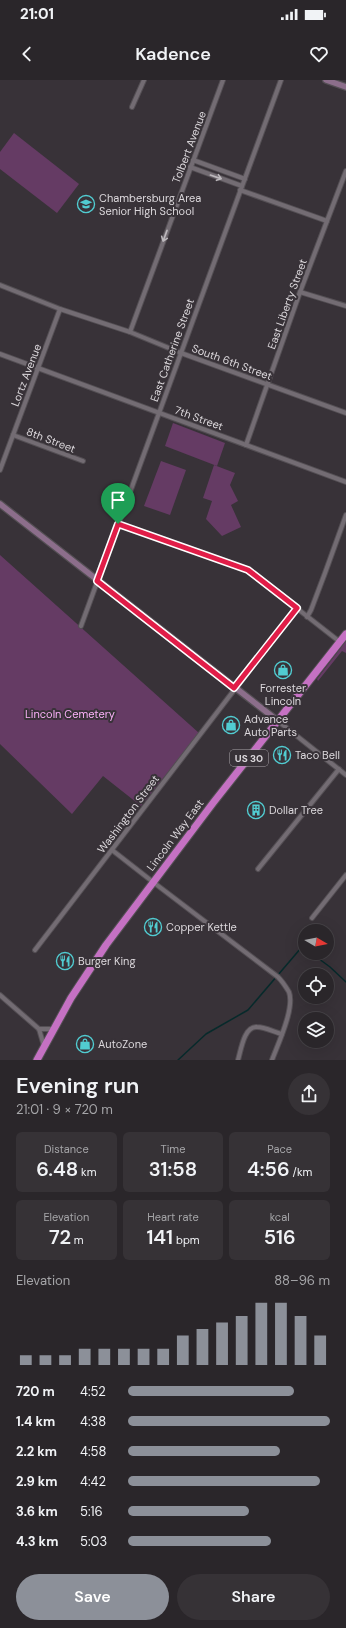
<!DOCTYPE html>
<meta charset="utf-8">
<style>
:root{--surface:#2a262a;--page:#363236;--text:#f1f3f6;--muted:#a5a5a8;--line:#464347;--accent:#8c9099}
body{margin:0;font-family:"DM Sans",sans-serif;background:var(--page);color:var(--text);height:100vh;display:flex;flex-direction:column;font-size:15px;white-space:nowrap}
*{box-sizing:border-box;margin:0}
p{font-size:13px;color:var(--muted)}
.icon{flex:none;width:22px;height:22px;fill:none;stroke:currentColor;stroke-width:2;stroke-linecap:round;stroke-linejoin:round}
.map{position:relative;height:980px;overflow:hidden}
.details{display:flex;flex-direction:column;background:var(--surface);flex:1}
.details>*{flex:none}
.needle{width:26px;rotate:100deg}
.fabs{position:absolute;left:298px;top:844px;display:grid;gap:8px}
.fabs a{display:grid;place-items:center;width:36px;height:36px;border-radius:50%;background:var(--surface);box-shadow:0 4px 16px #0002,0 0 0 1px var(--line);font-size:20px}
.pin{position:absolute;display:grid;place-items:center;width:34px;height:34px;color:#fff;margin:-41px -17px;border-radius:50% 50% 50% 0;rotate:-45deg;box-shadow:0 0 4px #0007}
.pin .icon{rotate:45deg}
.round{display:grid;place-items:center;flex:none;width:42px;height:42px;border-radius:21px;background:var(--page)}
.summary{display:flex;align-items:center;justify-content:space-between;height:68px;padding:0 16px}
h1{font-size:22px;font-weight:600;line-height:30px}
.metrics{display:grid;grid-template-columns:repeat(3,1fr);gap:6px;height:68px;padding:4px 16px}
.metrics div{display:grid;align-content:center;border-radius:6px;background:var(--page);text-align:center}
.metrics b{font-size:20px;font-weight:600}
.metrics small{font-size:11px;font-weight:400}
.metrics p{font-size:11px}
.chart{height:112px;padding:8px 16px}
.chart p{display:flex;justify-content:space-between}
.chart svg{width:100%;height:72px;margin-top:4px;stroke:var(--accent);stroke-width:6}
.button{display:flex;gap:8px;margin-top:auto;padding:8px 16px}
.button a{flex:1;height:46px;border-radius:24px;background:var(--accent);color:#fff;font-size:16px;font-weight:600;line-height:46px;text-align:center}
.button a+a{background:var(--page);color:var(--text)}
ul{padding:0 16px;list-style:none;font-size:13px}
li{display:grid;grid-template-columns:64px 48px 1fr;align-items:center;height:30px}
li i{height:10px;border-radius:5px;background:var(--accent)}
.status{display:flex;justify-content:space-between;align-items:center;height:28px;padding:0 20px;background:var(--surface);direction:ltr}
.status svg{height:11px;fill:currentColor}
header{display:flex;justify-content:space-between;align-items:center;height:52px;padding:0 16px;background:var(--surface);font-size:18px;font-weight:600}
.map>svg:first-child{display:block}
.green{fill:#653b64}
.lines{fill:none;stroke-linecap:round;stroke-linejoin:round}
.stream{stroke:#072a2b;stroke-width:1.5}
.street-casing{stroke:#544f54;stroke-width:6}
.secondary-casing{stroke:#544f54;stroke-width:8}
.highway-casing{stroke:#544f54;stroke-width:9}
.street{stroke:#736c73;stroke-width:4}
.secondary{stroke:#8c6e8b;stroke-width:5.5}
.highway{stroke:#c571c3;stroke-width:7}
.oneway{stroke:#bcb8bc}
.route-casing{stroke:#fff;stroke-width:8}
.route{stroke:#e11d48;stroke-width:5}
.labels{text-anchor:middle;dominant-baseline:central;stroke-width:4;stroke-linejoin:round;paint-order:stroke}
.shield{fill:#383238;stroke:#aba6ab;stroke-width:1}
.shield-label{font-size:10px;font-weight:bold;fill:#dcd8dc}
.street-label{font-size:11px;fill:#dcd8dc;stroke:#383238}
.poi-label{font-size:11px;fill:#dcd8dc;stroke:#383238;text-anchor:start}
.park-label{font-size:11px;fill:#fab0f8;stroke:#383238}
</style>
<div class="status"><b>21:01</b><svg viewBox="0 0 49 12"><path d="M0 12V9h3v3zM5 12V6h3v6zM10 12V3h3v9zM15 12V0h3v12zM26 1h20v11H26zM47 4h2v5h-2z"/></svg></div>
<header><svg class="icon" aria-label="back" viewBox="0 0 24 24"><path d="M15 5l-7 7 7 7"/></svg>Kadence<svg class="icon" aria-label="heart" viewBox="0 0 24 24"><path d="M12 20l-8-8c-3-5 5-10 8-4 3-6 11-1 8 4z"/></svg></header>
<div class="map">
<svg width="346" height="980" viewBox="0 0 346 980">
<rect width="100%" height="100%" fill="#383238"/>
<g class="green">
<polygon points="14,53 79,104 57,133 0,89 0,72"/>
<polygon points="173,343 225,363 217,386 165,366"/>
<polygon points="161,381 186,390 170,435 144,426"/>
<polygon points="214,385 235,393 230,405 238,421 231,425 241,447 222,456 206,439 212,421 203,418"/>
<polygon points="0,475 199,653 141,726 103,696 72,734 0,664"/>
<polygon points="346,561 346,573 342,571 318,601 317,599"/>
</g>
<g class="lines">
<g class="stream">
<polyline points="311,873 330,887 346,902"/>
<polyline points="178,980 206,954 248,930 301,868 305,870"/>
</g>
<g class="street-casing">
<g id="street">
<polyline points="132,27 144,0"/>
<polyline points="193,80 245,99"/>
<polyline points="190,87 242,106"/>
<polyline points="240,110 327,141"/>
<polyline points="0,205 60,229 130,252 181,273 346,333"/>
<polyline points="300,212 346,226"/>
<polyline points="130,252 223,0"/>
<polyline points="0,274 346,402"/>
<polyline points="13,355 83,381"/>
<polyline points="246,365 300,212 346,91"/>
<polyline points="0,390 60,229"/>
<polyline points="118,444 248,490 340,562"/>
<polyline points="307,537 311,530 325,493 346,435"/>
<polyline points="81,546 281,0"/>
<polyline points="278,641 346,695"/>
<path d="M112,770l41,32 125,95c4,4 8,10 11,15 6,16 -11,52 -17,68"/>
<polyline points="258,789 339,689"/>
<polyline points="312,838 346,795"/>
<polyline points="35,870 297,528"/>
<polyline points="0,915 39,949 44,966"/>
<polyline points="39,949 54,949"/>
<path d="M238,980c3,-10 6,-34 19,-33 8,0 17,5 25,7"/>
</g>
</g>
<g class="secondary-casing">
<g id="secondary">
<polyline points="326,0 346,7"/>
<polyline points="0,424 278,641"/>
</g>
</g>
<g class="highway-casing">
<polyline id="highway" points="37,980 71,918 106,865 213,723 346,554"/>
</g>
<use href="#street" class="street"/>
<use href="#secondary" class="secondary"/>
<use href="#highway" class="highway"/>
</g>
<defs><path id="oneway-shaft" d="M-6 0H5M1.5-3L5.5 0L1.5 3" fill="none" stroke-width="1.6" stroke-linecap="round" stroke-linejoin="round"/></defs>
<g class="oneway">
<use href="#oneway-shaft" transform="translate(216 97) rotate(19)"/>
<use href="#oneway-shaft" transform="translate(165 156) rotate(110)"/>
</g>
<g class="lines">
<g class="route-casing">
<polygon id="route" points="118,444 248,490 297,528 234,608 97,501"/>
</g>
<use href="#route" class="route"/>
</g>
<defs>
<g id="school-ring" transform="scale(0.9)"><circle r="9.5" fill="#383238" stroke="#51ccd1" stroke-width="1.5"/><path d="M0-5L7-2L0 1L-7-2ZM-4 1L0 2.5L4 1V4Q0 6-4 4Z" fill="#51ccd1"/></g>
<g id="shop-ring" transform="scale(0.9)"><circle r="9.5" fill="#383238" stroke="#51ccd1" stroke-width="1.5"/><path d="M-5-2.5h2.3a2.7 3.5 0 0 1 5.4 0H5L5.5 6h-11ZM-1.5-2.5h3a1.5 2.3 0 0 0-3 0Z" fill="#51ccd1"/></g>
<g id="restaurant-ring" transform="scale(0.9)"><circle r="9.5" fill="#383238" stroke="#51ccd1" stroke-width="1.5"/><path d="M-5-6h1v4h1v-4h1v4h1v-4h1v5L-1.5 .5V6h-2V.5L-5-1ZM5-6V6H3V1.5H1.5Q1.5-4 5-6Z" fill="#51ccd1"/></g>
<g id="building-ring" transform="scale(0.9)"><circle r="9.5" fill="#383238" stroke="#51ccd1" stroke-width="1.5"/><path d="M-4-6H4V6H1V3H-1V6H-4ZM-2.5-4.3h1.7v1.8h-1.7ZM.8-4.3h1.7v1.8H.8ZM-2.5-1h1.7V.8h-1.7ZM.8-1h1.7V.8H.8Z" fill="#51ccd1"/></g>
</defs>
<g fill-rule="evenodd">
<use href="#school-ring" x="86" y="124"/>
<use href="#shop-ring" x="283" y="590"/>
<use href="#shop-ring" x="231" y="645"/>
<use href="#restaurant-ring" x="282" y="675"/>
<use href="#building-ring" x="256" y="730"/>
<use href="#restaurant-ring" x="153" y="847"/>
<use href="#restaurant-ring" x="65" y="881"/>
<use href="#shop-ring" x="85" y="964"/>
</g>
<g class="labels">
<rect class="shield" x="230" y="670" width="38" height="16" rx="3"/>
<g class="shield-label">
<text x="249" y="678">US 30</text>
</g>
<g class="street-label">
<text transform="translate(189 67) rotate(-69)">Tolbert Avenue</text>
<text transform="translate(287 224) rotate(-70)">East Liberty Street</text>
<text transform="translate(172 270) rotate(-70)">East Catherine Street</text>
<text transform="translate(232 282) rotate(20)">South 6th Street</text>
<text transform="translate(26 295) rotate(-69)">Lortz Avenue</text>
<text transform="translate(199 338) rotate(20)">7th Street</text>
<text transform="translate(51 360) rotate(21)">8th Street</text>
<text transform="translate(128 734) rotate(-53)">Washington Street</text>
<text transform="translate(175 755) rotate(-53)">Lincoln Way East</text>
</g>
<g class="poi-label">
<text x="99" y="118">Chambersburg Area<tspan x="99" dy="13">Senior High School</tspan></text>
<text x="283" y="608" text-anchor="middle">Forrester<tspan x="283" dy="13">Lincoln</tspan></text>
<text x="244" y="639">Advance<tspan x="244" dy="13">Auto Parts</tspan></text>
<text x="295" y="675">Taco Bell</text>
<text x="269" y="730">Dollar Tree</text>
<text x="166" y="847">Copper Kettle</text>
<text x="78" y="881">Burger King</text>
<text x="98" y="964">AutoZone</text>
</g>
<g class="park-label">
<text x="70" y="634">Lincoln Cemetery</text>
</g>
</g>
</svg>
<div class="fabs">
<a><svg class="needle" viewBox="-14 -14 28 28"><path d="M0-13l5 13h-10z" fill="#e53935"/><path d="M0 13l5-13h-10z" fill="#a5a5a8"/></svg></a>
<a><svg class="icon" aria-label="locate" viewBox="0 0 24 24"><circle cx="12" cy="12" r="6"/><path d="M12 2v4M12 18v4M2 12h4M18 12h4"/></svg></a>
<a><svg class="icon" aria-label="layers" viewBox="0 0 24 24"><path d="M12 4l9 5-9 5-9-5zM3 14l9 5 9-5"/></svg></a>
</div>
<div class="pin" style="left:118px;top:444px;background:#1e9e55"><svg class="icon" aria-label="arrive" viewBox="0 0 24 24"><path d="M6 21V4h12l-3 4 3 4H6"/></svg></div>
</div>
<section class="details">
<div class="summary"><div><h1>Evening run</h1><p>21:01 · 9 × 720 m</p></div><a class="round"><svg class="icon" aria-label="share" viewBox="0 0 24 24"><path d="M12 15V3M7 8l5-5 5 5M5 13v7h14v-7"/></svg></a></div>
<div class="metrics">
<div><p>Distance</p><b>6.48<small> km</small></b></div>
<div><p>Time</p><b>31:58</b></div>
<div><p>Pace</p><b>4:56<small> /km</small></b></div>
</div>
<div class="metrics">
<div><p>Elevation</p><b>72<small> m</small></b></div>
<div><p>Heart rate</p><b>141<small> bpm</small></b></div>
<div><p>kcal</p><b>516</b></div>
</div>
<div class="chart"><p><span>Elevation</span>88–96 m</p>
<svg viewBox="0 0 160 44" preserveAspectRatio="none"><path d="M5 44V38M15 44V38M25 44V38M35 44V34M45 44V34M55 44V34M65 44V34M75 44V34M85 44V26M95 44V22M105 44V18M115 44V14M125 44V6M135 44V6M145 44V14M155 44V26"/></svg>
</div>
<ul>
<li><b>720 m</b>4:52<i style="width:82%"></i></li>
<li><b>1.4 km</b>4:38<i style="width:100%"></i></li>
<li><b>2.2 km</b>4:58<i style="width:75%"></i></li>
<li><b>2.9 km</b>4:42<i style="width:95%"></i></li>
<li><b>3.6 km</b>5:16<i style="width:60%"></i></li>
<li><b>4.3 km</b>5:03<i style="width:71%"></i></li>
</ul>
<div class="button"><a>Save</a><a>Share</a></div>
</section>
